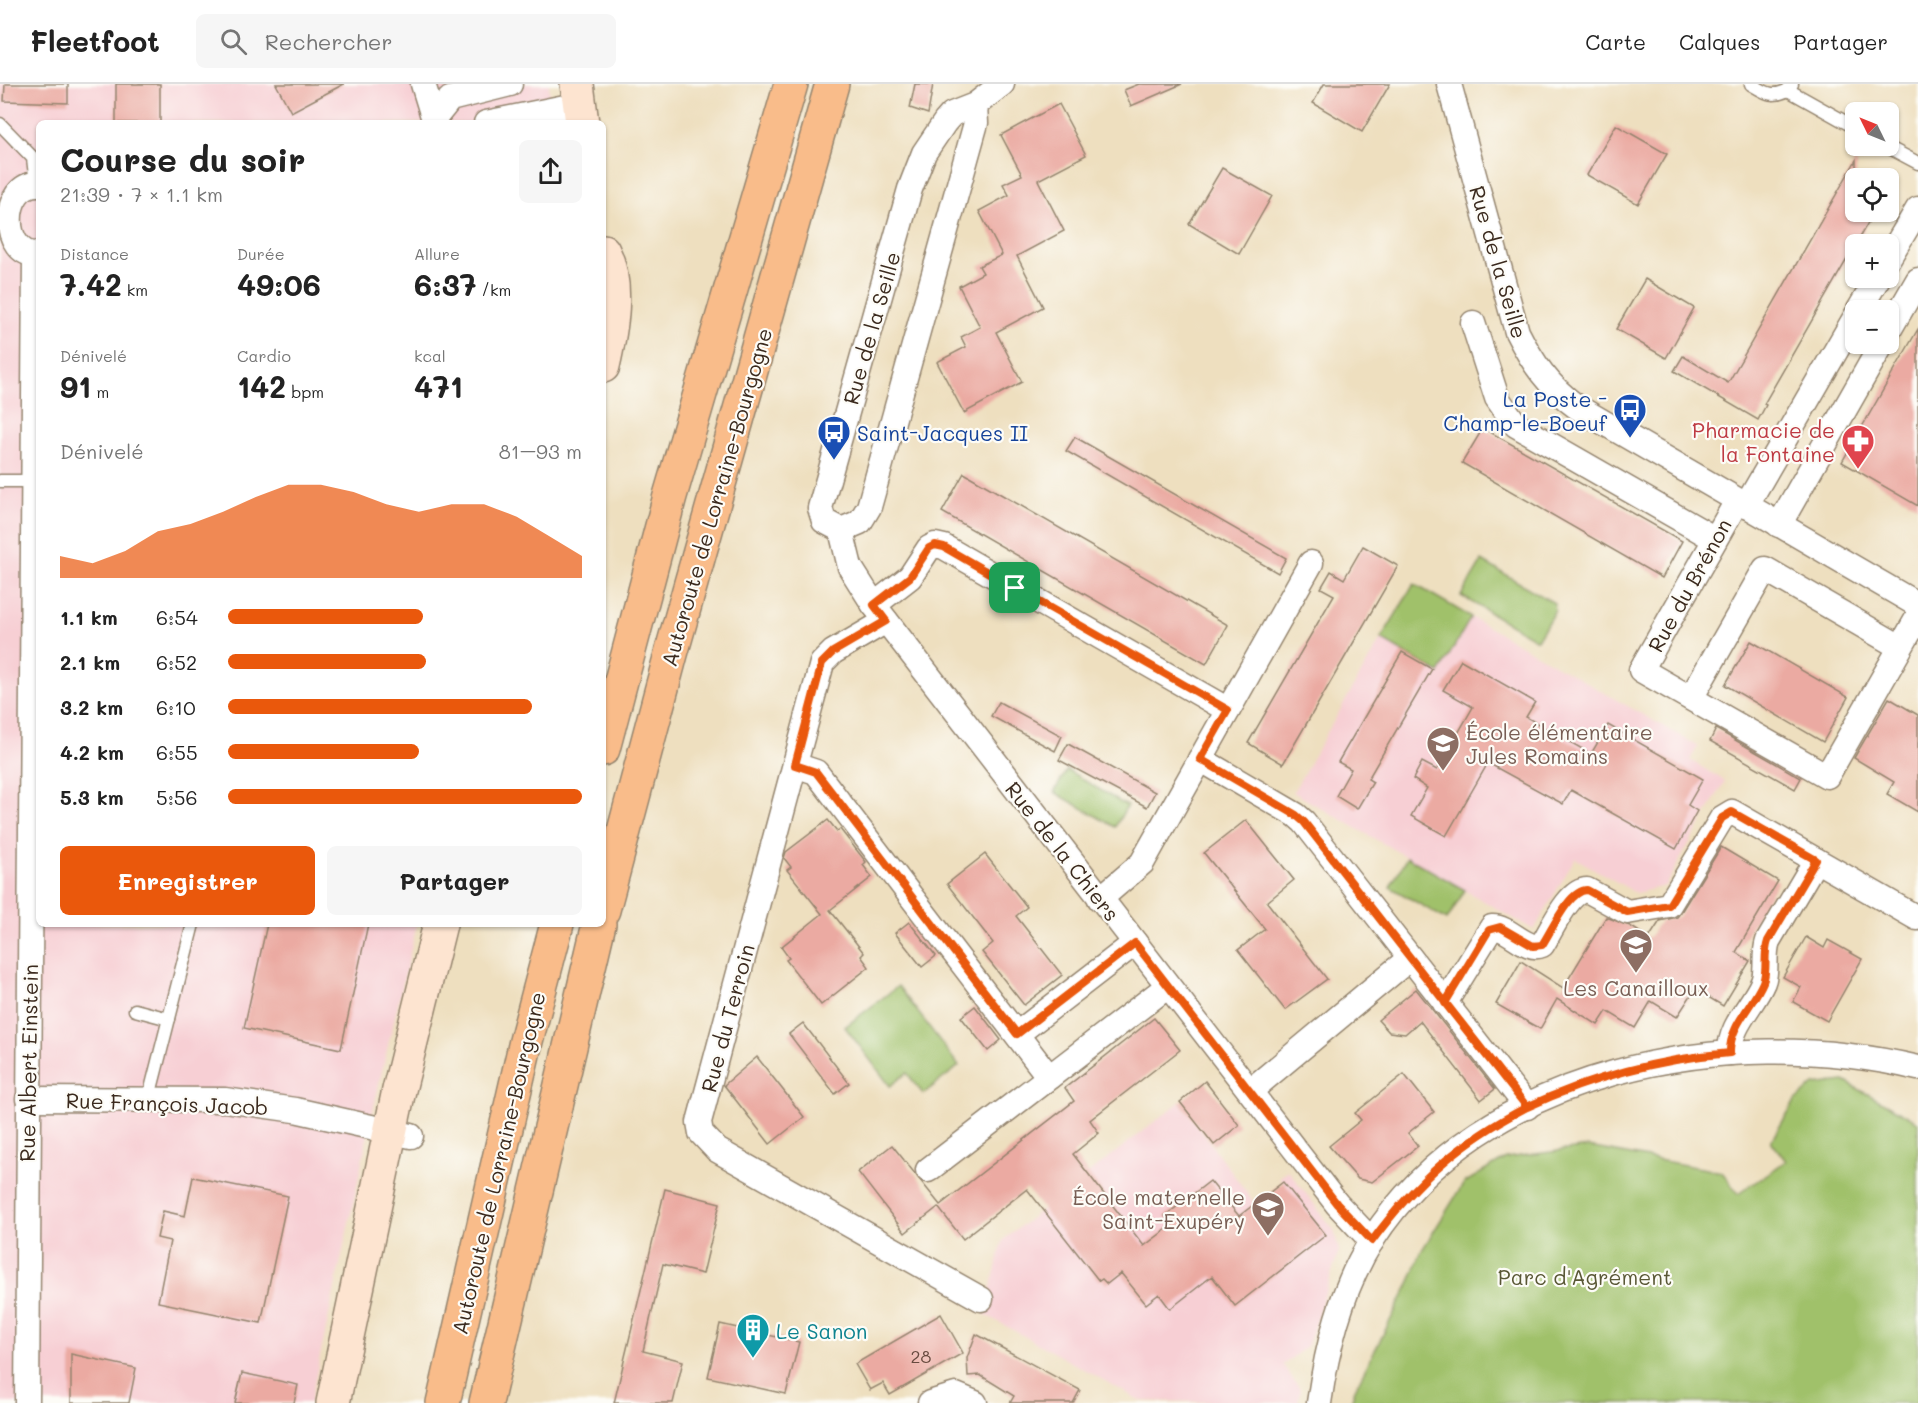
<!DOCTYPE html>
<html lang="fr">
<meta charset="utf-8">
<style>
:root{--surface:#fff;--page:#f6f6f6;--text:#222;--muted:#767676;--line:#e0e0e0;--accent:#ea580c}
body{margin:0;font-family:Mali,sans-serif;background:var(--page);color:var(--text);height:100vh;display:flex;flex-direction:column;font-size:22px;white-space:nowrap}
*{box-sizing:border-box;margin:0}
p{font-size:20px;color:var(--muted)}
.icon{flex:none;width:33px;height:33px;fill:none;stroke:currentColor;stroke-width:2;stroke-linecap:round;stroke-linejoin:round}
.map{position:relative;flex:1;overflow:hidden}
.drawer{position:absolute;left:36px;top:36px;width:570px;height:807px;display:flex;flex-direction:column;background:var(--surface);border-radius:9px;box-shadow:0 2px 4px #0004}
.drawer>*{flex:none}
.needle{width:39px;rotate:313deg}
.fabs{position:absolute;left:1845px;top:18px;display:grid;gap:12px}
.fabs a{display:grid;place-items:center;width:54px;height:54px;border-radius:9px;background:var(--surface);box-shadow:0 2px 4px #0004;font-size:30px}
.pin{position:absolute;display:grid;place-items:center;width:51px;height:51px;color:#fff;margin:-26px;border-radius:12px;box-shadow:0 3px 9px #0006}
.round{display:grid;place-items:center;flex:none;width:63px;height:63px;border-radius:9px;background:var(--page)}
.overview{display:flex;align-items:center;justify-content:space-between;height:102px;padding:0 24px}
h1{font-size:33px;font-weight:700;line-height:45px}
.stats{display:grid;grid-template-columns:repeat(3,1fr);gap:9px;height:102px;padding:6px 24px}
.stats div{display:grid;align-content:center}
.stats b{font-size:30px;font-weight:700}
.stats small{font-size:16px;font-weight:400}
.stats p{font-size:16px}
.chart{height:168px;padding:12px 24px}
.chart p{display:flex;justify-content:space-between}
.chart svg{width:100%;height:108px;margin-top:6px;fill:var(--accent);opacity:.7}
.cta{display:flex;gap:12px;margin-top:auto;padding:12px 24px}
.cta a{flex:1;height:69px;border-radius:9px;background:var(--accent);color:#fff;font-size:24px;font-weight:700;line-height:69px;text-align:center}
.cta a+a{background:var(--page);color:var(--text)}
ul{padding:0 24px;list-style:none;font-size:20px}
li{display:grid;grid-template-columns:96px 72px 1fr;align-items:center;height:45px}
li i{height:15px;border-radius:8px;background:var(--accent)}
header{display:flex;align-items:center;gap:36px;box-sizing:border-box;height:84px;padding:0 30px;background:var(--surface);border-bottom:2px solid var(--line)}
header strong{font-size:28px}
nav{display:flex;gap:33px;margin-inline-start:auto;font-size:21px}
.search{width:420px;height:54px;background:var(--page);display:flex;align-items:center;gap:15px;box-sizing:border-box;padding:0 21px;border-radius:9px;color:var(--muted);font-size:22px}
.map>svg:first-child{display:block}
.built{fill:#f7cfd4}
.green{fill:#a0c16a;stroke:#6e7644;stroke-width:1.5}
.building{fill:#ebaaa2}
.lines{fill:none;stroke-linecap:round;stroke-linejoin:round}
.service-casing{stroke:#94846e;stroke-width:15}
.minor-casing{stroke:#94846e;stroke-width:27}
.secondary-casing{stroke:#94846e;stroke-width:36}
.motorway-casing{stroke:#94846e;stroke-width:36}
.service{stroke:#fff;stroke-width:12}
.minor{stroke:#fff;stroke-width:24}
.secondary{stroke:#fde4d0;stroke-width:33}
.motorway{stroke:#f9bc8a;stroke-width:33}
.route-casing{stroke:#fff;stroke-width:12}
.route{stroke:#ea580c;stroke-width:8}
.labels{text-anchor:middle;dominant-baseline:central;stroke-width:4.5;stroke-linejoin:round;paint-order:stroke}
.number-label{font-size:18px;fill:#674a3f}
.street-label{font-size:21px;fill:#3b2a1e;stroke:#fdfcf7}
.transit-label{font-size:21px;fill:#164399;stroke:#fdfcf7;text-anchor:end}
.health-label{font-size:21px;fill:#be3a42;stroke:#fdfcf7;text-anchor:end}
.education-label{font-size:21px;fill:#785e54;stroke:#fdfcf7;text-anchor:start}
.park-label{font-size:21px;fill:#595735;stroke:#fdfcf7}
.culture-label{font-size:21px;fill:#0d838f;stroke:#fdfcf7;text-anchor:start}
</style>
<header>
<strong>Fleetfoot</strong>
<div class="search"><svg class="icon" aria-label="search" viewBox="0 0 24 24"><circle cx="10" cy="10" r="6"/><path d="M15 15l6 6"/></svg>Rechercher</div>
<nav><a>Carte</a><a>Calques</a><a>Partager</a></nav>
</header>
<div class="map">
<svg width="1918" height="1319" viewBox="0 0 1918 1319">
<rect width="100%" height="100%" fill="#fdfcf7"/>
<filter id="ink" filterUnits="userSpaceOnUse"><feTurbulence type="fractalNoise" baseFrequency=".0167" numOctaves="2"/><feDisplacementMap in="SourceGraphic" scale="12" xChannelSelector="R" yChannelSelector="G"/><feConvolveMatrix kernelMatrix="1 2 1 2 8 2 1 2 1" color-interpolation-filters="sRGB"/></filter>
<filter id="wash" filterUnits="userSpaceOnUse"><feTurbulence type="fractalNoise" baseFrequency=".008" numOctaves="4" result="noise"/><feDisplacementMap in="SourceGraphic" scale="24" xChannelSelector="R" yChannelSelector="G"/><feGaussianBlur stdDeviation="1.35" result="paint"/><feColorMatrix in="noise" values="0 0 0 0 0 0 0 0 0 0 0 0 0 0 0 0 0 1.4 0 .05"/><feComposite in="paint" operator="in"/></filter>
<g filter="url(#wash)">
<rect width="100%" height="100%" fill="#eedfbf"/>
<g class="built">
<polygon points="0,0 549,0 551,39 39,39 39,840 417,840 378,1004 310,1319 0,1319"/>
<polygon points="1471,533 1698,662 1690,676 1725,697 1665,802 1636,809 1575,774 1534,846 1293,708 1381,555 1439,589"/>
<polygon points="1180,1018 1255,1120 1283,1098 1279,1093 1288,1086 1334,1146 1339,1167 1308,1261 1283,1281 1300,1305 1298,1319 1141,1317 984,1230 1003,1156"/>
</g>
<g class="green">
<polygon points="1482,477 1554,519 1555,526 1537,556 1461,512"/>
<polygon points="1414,500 1471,533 1439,589 1381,555"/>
<polygon points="1067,686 1127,722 1115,743 1054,708"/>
<polygon points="1407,773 1465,806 1447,836 1390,803"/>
<polygon points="898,902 959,982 923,1010 907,989 890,1002 845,943"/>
<polygon points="1844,997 1918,1038 1918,1319 1351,1319 1355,1305 1409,1200 1422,1166 1464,1099 1506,1074 1589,1063 1722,1088 1738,1110 1786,1077 1771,1057 1795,1017 1814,1001"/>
</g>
<g id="blocks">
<g class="building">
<polygon points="5,0 68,0 68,19 4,17"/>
<rect x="116" y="0" width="44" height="39"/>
<polygon points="276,0 344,0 291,28"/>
<polygon points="915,0 933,0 928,30 910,24"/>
<polygon points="1139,0 1182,0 1131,22 1124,6"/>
<polygon points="1324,0 1390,0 1362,48 1313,19"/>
<polygon points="1059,20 1086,71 1038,96 1064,147 1017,172 1043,223 996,248 1022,298 964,329 937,278 966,263 961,253 980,243 959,202 983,189 979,182 1002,171 979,127 1009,111 1003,100 1022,91 1001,51"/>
<polygon points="1616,41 1667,70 1638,120 1587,91"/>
<polygon points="1856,76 1856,128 1874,128 1764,320 1766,321 1758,336 1674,287 1683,272 1728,299"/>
<polygon points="1222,84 1272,112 1239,170 1189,140"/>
<polygon points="1645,195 1694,224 1666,274 1616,245"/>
<polygon points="1918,245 1918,422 1842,378"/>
<polygon points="1483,344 1682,457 1662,494 1462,379"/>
<polygon points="1075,353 1286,474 1278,489 1066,367"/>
<polygon points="964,389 1228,541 1206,580 942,428"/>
<polygon points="1363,462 1398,482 1283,680 1248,659 1334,511 1321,504 1331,487 1344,495"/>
<polygon points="1751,557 1848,613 1823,658 1725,601"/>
<polygon points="1402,568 1432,585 1368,695 1373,698 1357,725 1336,712 1351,685 1338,678"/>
<polygon points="1461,576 1535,618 1526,633 1591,670 1608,641 1703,695 1688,721 1697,727 1676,765 1571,706 1563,720 1488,679 1446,752 1411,732 1427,704 1413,695 1422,678 1437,686 1473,623 1443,606"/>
<polygon points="1889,614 1918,631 1918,728 1887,710 1894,698 1854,674"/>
<polygon points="999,618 1062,652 1055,667 991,632"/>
<polygon points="1716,645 1801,694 1795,705 1710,657"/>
<polygon points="1068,660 1155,708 1147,723 1059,676"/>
<polygon points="828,736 837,747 840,745 866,778 863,781 872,793 830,826 864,869 861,872 869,883 821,921 786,876 789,874 781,863 822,830 787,786 791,783 784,774 786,768"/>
<polygon points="1246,736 1294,796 1267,818 1327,895 1285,926 1238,866 1265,845 1204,769"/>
<polygon points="1721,763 1778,797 1736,868 1750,877 1723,922 1695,905 1677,933 1651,917 1635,944 1607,927 1598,941 1557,915 1540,945 1496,920 1521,877 1563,904 1606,833 1630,842 1649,854 1660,837 1677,833 1681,828"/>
<polygon points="985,770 1027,823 1016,832 1062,891 1024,921 982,868 993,859 947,800"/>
<polygon points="909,838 936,872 922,883 895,849"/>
<polygon points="267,840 368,840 341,965 244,944"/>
<polygon points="1806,853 1824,864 1828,856 1862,875 1827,937 1793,918 1801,903 1783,893"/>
<polygon points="1416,905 1495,1005 1481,1016 1420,937 1405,950 1389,948 1378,936"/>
<polygon points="975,922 1001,956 988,967 961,933"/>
<polygon points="1154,934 1180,966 1090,1036 1099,1049 1073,1070 1144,1162 1172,1141 1165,1132 1210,1097 1239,1132 1283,1098 1326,1151 1235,1222 1212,1192 1170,1225 1159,1210 1146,1220 1121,1189 1107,1200 1102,1195 1099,1197 1027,1105 963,1155 938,1123 905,1149 858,1088 892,1061 940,1121 1074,1017 1065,1004"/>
<polygon points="803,939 849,999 835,1010 789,950"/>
<polygon points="757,973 804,1033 770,1060 724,1001"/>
<polygon points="1404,990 1434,1028 1408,1049 1418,1062 1372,1098 1358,1095 1329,1062 1361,1036 1355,1029"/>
<polygon points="1205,997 1239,1041 1214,1061 1180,1018"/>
<polygon points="193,1093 288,1112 261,1239 158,1218 170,1157 157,1154 163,1127 185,1132"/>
<polygon points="665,1105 720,1119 703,1190 663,1180 643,1267 683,1277 673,1319 614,1319"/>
<polygon points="941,1230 963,1269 890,1311 883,1299 870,1306 855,1280"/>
<polygon points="720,1240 799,1258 786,1310 708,1293"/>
<polygon points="976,1250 1080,1306 1073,1319 1010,1319 1014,1312 980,1291 968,1292 967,1274"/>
<polygon points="71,1270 136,1284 129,1319 71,1319"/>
<polygon points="242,1289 298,1301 294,1319 235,1319"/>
</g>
</g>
</g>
<g filter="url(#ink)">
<use href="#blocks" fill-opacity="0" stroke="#94846e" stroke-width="1.5"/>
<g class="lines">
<g class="service-casing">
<g id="service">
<path d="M1751,0c15,9 21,14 37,6"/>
<polyline points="1792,0 1788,6 1856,44"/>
<polyline points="0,40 33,74 36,100"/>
<polyline points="1886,62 1918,79"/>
<polyline points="0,397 33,397"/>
<polyline points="135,926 169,935"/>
<polyline points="148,1017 193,840"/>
</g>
</g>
<g class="minor-casing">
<g id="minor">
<polyline points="423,0 435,39"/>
<path d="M1449,0l68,248c15,30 32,55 60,75l341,198"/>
<polyline points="975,21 976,39 869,423 860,438 841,446 824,437 820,424 910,105 924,69 945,38 952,30 975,21 1002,0"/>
<polyline points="434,35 450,15 510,0"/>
<polyline points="486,39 580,20"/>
<path d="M39,100c-39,-2 -39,74 0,70"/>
<polyline points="1888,175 1918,125"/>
<polyline points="1859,226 1878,194"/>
<polyline points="1473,239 1497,314 1516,341 1715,455"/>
<polyline points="1888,248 1918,196"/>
<polyline points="1737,417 1641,586 1827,692 1918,533"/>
<polyline points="1746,422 1856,232"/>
<polyline points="1779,441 1882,260"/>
<polyline points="841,446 850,483 874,521 1337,1120 1372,1157"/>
<polyline points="874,521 910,493 929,464 935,461 944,463 1228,626"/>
<polyline points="886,537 833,568 822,579 699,1038 701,1049 717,1066 981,1215"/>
<polyline points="1691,614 1765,485 1900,563"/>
<polyline points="1200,675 1296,731 1304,738 1527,1023"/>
<polyline points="795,681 816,688 1049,993"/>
<polyline points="1100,815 1142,779 1311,479"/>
<path d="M1445,919l47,-76c17,-1 34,25 50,18 10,-15 26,-55 45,-55l40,22 42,-7 53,-87 10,-6 185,106"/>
<polyline points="1017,950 1135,859"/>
<path d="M1730,969c-1,-27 23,-47 33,-71 5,-12 0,-27 5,-41l48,-81"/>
<polyline points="1250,1007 1410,874"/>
<polyline points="28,1015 225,1016 295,1026 411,1052"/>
<polyline points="928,1086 1168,902"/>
<polyline points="27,1319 35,170"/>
<polyline points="930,1319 956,1311 975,1319"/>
<path d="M1319,1319c8,-56 22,-114 53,-163 111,-173 358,-217 546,-172"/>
</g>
</g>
<g class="secondary-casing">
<g id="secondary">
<polyline points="577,0 582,39"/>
<path d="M603,167c17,33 8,80 0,115"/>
<polyline points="333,1319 399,1006 440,840"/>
</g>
</g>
<g class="motorway-casing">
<g id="motorway">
<polyline points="603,665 670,412 791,0"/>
<polyline points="603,826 671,570 832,0"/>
<polyline points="443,1319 526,957 557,840"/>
<polyline points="486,1319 599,840"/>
</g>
</g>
<use href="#service" class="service"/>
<use href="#minor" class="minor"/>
<use href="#secondary" class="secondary"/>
<use href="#motorway" class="motorway"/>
</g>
</g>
<g class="lines" filter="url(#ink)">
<g class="route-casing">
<path id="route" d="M1015,504l-71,-41 -9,-2 -6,3 -19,29 -36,28 12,16 -53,31 -11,11 -27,102 21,7 201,262 118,-91 202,261 35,37c45,-61 88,-99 155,-134l-82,-104 44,-73 11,-3 33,19 9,-1c10,-15 27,-55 45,-55l40,22 42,-7 53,-87 10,-6 84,48 -48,81c-5,14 0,29 -5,41 -10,24 -34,44 -33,71 -72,6 -138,24 -203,54 -75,-95 -149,-190 -223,-285l-8,-7 -96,-56 28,-49 -213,-122"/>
</g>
<use href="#route" class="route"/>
</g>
<defs>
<g id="bus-pin" transform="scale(1.725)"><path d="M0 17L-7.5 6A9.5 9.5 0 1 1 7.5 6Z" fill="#1a4fb4" stroke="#fdfcf7"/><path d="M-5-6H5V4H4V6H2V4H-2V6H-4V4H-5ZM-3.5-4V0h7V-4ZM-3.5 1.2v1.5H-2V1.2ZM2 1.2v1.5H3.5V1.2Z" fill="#fff"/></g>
<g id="pharmacy-pin" transform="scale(1.725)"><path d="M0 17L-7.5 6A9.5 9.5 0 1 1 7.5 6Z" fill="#e0444e" stroke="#fdfcf7"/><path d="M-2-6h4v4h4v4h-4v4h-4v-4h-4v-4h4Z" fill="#fff"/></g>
<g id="school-pin" transform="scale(1.725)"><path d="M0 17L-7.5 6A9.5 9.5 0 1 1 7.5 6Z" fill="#8d6e63" stroke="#fdfcf7"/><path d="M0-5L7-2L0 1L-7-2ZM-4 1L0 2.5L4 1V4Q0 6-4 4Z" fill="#fff"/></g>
<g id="building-pin" transform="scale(1.725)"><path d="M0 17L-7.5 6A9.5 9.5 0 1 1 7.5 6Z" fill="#0f9aa8" stroke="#fdfcf7"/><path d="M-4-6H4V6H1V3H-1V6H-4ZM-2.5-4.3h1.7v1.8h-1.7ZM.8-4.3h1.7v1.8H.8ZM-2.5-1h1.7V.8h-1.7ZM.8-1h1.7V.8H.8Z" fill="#fff"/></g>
</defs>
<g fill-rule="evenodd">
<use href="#bus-pin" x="1630" y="326"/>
<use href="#bus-pin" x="834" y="348"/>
<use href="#pharmacy-pin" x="1858" y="357"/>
<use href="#school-pin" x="1443" y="659"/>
<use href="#school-pin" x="1636" y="861"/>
<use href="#school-pin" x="1268" y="1124"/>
<use href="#building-pin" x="753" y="1246"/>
</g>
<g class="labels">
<g class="number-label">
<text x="921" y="1272">28</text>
</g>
<g class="street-label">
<text transform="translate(1499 178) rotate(74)">Rue de la Seille</text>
<text transform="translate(871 244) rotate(-74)">Rue de la Seille</text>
<text transform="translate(716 413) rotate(-74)">Autoroute de Lorraine-Bourgogne</text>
<text transform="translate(1689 501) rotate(-61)">Rue du Brénon</text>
<text transform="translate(1063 767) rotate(52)">Rue de la Chiers</text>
<text transform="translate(727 934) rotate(-75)">Rue du Terroin</text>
<text transform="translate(28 979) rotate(-89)">Rue Albert Einstein</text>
<text transform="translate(167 1019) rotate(2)">Rue François Jacob</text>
<text transform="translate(498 1079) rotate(-77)">Autoroute de Lorraine-Bourgogne</text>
</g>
<g class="transit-label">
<text x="1607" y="314">La Poste -<tspan x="1607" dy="24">Champ-le-Boeuf</tspan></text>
<text x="857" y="348" text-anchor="start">Saint-Jacques II</text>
</g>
<g class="health-label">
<text x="1835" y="345">Pharmacie de<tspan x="1835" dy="24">la Fontaine</tspan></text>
</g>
<g class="education-label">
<text x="1466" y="647">École élémentaire<tspan x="1466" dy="24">Jules Romains</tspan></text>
<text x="1636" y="903" text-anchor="middle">Les Canailloux</text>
<text x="1245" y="1112" text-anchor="end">École maternelle<tspan x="1245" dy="24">Saint-Exupéry</tspan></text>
</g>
<g class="park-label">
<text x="1585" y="1192">Parc d'Agrément</text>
</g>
<g class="culture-label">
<text x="776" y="1246">Le Sanon</text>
</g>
</g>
</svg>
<div class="fabs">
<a><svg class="needle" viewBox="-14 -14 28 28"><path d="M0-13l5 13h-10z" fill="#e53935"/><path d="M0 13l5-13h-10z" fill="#767676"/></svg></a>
<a><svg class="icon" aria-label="locate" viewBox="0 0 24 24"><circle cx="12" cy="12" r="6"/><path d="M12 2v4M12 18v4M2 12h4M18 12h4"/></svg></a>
<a>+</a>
<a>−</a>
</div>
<div class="pin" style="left:1015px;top:504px;background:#1e9e55"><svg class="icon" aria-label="arrive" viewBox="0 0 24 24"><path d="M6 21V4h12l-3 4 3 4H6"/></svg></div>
<section class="drawer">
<div class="overview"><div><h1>Course du soir</h1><p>21:39 · 7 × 1.1 km</p></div><a class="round"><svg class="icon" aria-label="share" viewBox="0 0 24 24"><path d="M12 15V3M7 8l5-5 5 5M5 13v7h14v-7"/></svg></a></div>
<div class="stats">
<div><p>Distance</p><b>7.42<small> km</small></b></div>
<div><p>Durée</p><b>49:06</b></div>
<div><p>Allure</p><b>6:37<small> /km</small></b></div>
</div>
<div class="stats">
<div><p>Dénivelé</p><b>91<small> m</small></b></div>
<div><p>Cardio</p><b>142<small> bpm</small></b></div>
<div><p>kcal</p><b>471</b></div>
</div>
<div class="chart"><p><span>Dénivelé</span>81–93 m</p>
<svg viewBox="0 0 160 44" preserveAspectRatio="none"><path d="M0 44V35L10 38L20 33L30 25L40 22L50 17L60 11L70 6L80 6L90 9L100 14L110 17L120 14L130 14L140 19L150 27L160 35V44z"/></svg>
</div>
<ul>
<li><b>1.1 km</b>6:54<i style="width:55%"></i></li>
<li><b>2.1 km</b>6:52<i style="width:56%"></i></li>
<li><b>3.2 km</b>6:10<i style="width:86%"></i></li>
<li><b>4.2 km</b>6:55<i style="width:54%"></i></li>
<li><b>5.3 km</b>5:56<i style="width:100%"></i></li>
</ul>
<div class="cta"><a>Enregistrer</a><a>Partager</a></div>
</section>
</div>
